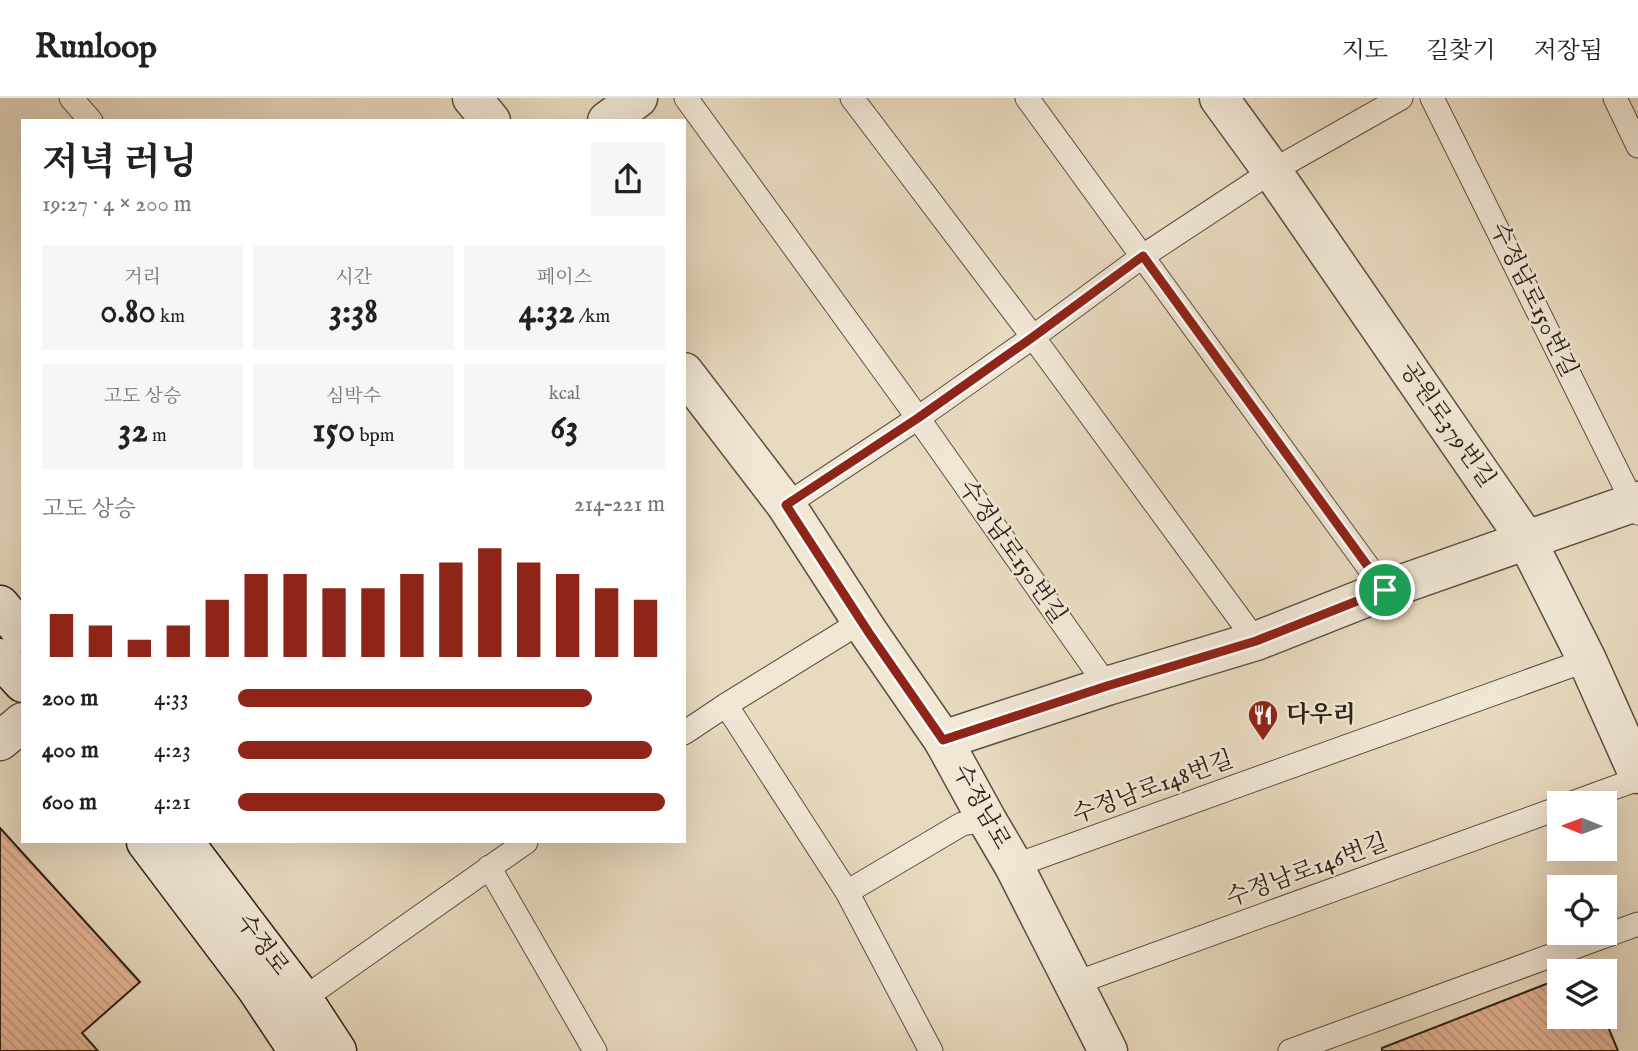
<!DOCTYPE html>
<html lang="ko">
<meta charset="utf-8">
<style>
:root{--surface:#fff;--page:#f6f6f6;--text:#222;--muted:#767676;--line:#e0e0e0;--accent:#8f2418}
body{margin:0;font-family:"IM FELL English","Noto Serif KR",serif;background:var(--page);color:var(--text);height:100vh;display:flex;flex-direction:column;font-size:26px;white-space:nowrap}
*{box-sizing:border-box;margin:0}
p{font-size:23px;color:var(--muted)}
.icon{flex:none;width:38px;height:38px;fill:none;stroke:currentColor;stroke-width:2;stroke-linecap:round;stroke-linejoin:round}
.map{position:relative;flex:1;overflow:hidden}
.sheet{position:absolute;left:21px;top:21px;width:665px;height:724px;display:flex;flex-direction:column;background:var(--surface);border-radius:0px;box-shadow:0 7px 28px #0002}
.sheet>*{flex:none}
.needle{width:46px;rotate:271deg}
.tools{position:absolute;left:1547px;top:693px;display:grid;gap:14px}
.tools a{display:grid;place-items:center;width:70px;height:70px;border-radius:0px;background:var(--surface);box-shadow:0 7px 28px #0002;font-size:35px}
.pin{position:absolute;display:grid;place-items:center;width:60px;height:60px;color:#fff;margin:-30px;border:4px solid #fff;border-radius:50%;box-shadow:0 2px 7px #0007}
.round{display:grid;place-items:center;flex:none;width:74px;height:74px;border-radius:0px;background:var(--page)}
.headline{display:flex;align-items:center;justify-content:space-between;height:119px;padding:0 21px}
h1{font-size:38px;font-weight:700;line-height:52px}
.stats{display:grid;grid-template-columns:repeat(3,1fr);gap:10px;height:119px;padding:7px 21px}
.stats div{display:grid;align-content:center;border-radius:0px;background:var(--page);text-align:center}
.stats b{font-size:35px;font-weight:700}
.stats small{font-size:19px;font-weight:400}
.stats p{font-size:19px}
.chart{height:196px;padding:14px 21px}
.chart p{display:flex;justify-content:space-between}
.chart svg{width:100%;height:126px;margin-top:7px;stroke:var(--accent);stroke-width:6}
ul{padding:0 21px;list-style:none;font-size:23px}
li{display:grid;grid-template-columns:112px 84px 1fr;align-items:center;height:52px}
li i{height:18px;border-radius:9px;background:var(--accent)}
header{display:flex;align-items:center;gap:42px;box-sizing:border-box;height:98px;padding:0 35px;background:var(--surface);border-bottom:2px solid var(--line)}
header strong{font-size:33px}
nav{display:flex;gap:38px;margin-inline-start:auto;font-size:24px}
.map>svg:first-child{display:block}
.building{fill:url(#building-back-hatch);stroke:#2c2117;stroke-width:2}
.lines{fill:none;stroke-linecap:round;stroke-linejoin:round}
.lane-casing{stroke:#5b4f41;stroke-width:25}
.street-casing{stroke:#5b4f41;stroke-width:41}
.secondary-casing{stroke:#2c2117;stroke-width:41}
.lane{stroke:#f0e7d5;stroke-width:23}
.street{stroke:#f0e7d5;stroke-width:38}
.secondary{stroke:#f0e7d5;stroke-width:38}
.route-casing{stroke:#fff;stroke-width:14}
.route{stroke:#8f2418;stroke-width:9}
.labels{text-anchor:middle;dominant-baseline:central;stroke-width:5;stroke-linejoin:round;paint-order:stroke}
.street-label{font-size:24px;fill:#2c2117;stroke:#f0e7d5}
.poi-label{font-size:24px;font-weight:bold;fill:#2c2117;stroke:#f0e7d5;text-anchor:start}
</style>
<header>
<strong>Runloop</strong>
<nav><a>지도</a><a>길찾기</a><a>저장됨</a></nav>
</header>
<div class="map">
<svg width="1638" height="953" viewBox="0 0 1638 953">
<defs>
<pattern id="building-back-hatch" width="6" height="6" patternUnits="userSpaceOnUse" patternTransform="scale(1.75)"><rect width="6" height="6" fill="#e6b596"/><path d="M-1 5l2 2M0 0l6 6M5-1l2 2" fill="none" stroke="#c59b81"/></pattern>
</defs>
<rect width="100%" height="100%" fill="#e8dabf"/>
<filter id="stains"><feTurbulence type="fractalNoise" baseFrequency=".00286" numOctaves="4"/><feColorMatrix values="0 0 0 0 .2 0 0 0 0 .09 0 0 0 0 .02 0 0 0 .5 -.17"/></filter>
<radialGradient id="worn" r=".72"><stop offset=".6" stop-color="#630" stop-opacity="0"/><stop offset="1" stop-color="#630" stop-opacity=".3"/></radialGradient>
<g class="building">
<polygon points="0,730 140,884 82,935 98,953 0,953"/>
<polygon points="1559,881 1559,919 1604,919 1618,953 1382,953 1382,950"/>
</g>
<g class="lines">
<g class="lane-casing">
<g id="lane">
<polyline points="71,0 91,23"/>
<polyline points="686,0 918,320 1107,588"/>
<polyline points="852,0 1033,239 1256,543"/>
<polyline points="1027,0 1385,492"/>
<polyline points="1432,0 1638,415"/>
<polyline points="1615,0 1638,48"/>
<polyline points="786,407 918,320 1033,239 1143,158 1272,73 1401,0"/>
<polyline points="726,607 847,794 931,953"/>
<polyline points="684,635 726,607 862,523"/>
<polyline points="1572,705 1638,681"/>
<polyline points="1014,768 1587,562"/>
<polyline points="489,769 595,953"/>
<polyline points="847,794 962,726 987,722"/>
<polyline points="1073,886 1559,710"/>
<polyline points="303,901 526,744"/>
<polyline points="1290,953 1638,826"/>
</g>
</g>
<g class="street-casing">
<g id="street">
<polyline points="472,0 491,23"/>
<polyline points="1219,0 1272,73 1527,443 1587,562 1638,676"/>
<polyline points="607,23 638,0"/>
<polyline points="684,274 786,407 869,535 943,642 987,722 1014,768 1108,953"/>
<polyline points="943,642 1107,588 1256,543 1385,492 1638,403"/>
<polyline points="0,643 23,624"/>
</g>
</g>
<g class="secondary-casing">
<g id="secondary">
<polyline points="0,507 23,535"/>
<polyline points="0,560 23,585"/>
<polyline points="146,744 256,890 298,953"/>
<polyline points="184,744 303,901 337,953"/>
</g>
</g>
<use href="#lane" class="lane"/>
<use href="#street" class="street"/>
<use href="#secondary" class="secondary"/>
</g>
<g class="lines">
<g class="route-casing">
<polygon id="route" points="1143,158 1385,492 1256,543 1107,588 943,642 869,535 786,407 918,320 1033,239"/>
</g>
<use href="#route" class="route"/>
</g>
<defs>
<g id="restaurant-pin" transform="scale(1.575)"><path d="M0 17L-7.5 6A9.5 9.5 0 1 1 7.5 6Z" fill="#8f2418" stroke="#f0e7d5"/><path d="M-5-6h1v4h1v-4h1v4h1v-4h1v5L-1.5 .5V6h-2V.5L-5-1ZM5-6V6H3V1.5H1.5Q1.5-4 5-6Z" fill="#fff"/></g>
</defs>
<g fill-rule="evenodd">
<use href="#restaurant-pin" x="1263" y="617"/>
</g>
<g class="labels">
<g class="street-label">
<text transform="translate(1533 202) rotate(64)">수정남로150번길</text>
<text transform="translate(1447 327) rotate(55)">공원로379번길</text>
<text transform="translate(1012 454) rotate(55)">수정남로150번길</text>
<text transform="translate(1153 690) rotate(-20)">수정남로148번길</text>
<text transform="translate(981 709) rotate(61)">수정남로</text>
<text transform="translate(1307 773) rotate(-20)">수정남로146번길</text>
<text transform="translate(262 847) rotate(53)">수정로</text>
</g>
<g class="poi-label">
<text x="1286" y="617">다우리</text>
</g>
</g>
<rect width="100%" height="100%" filter="url(#stains)"/>
<rect width="100%" height="100%" fill="url(#worn)"/>
</svg>
<div class="tools">
<a><svg class="needle" viewBox="-14 -14 28 28"><path d="M0-13l5 13h-10z" fill="#e53935"/><path d="M0 13l5-13h-10z" fill="#767676"/></svg></a>
<a><svg class="icon" aria-label="locate" viewBox="0 0 24 24"><circle cx="12" cy="12" r="6"/><path d="M12 2v4M12 18v4M2 12h4M18 12h4"/></svg></a>
<a><svg class="icon" aria-label="layers" viewBox="0 0 24 24"><path d="M12 4l9 5-9 5-9-5zM3 14l9 5 9-5"/></svg></a>
</div>
<div class="pin" style="left:1385px;top:492px;background:#1e9e55"><svg class="icon" aria-label="arrive" viewBox="0 0 24 24"><path d="M6 21V4h12l-3 4 3 4H6"/></svg></div>
<section class="sheet">
<div class="headline"><div><h1>저녁 러닝</h1><p>19:27 · 4 × 200 m</p></div><a class="round"><svg class="icon" aria-label="share" viewBox="0 0 24 24"><path d="M12 15V3M7 8l5-5 5 5M5 13v7h14v-7"/></svg></a></div>
<div class="stats">
<div><p>거리</p><b>0.80<small> km</small></b></div>
<div><p>시간</p><b>3:38</b></div>
<div><p>페이스</p><b>4:32<small> /km</small></b></div>
</div>
<div class="stats">
<div><p>고도 상승</p><b>32<small> m</small></b></div>
<div><p>심박수</p><b>150<small> bpm</small></b></div>
<div><p>kcal</p><b>63</b></div>
</div>
<div class="chart"><p><span>고도 상승</span>214–221 m</p>
<svg viewBox="0 0 160 44" preserveAspectRatio="none"><path d="M5 44V29M15 44V33M25 44V38M35 44V33M45 44V24M55 44V15M65 44V15M75 44V20M85 44V20M95 44V15M105 44V11M115 44V6M125 44V11M135 44V15M145 44V20M155 44V24"/></svg>
</div>
<ul>
<li><b>200 m</b>4:33<i style="width:83%"></i></li>
<li><b>400 m</b>4:23<i style="width:97%"></i></li>
<li><b>600 m</b>4:21<i style="width:100%"></i></li>
</ul>
</section>
</div>
